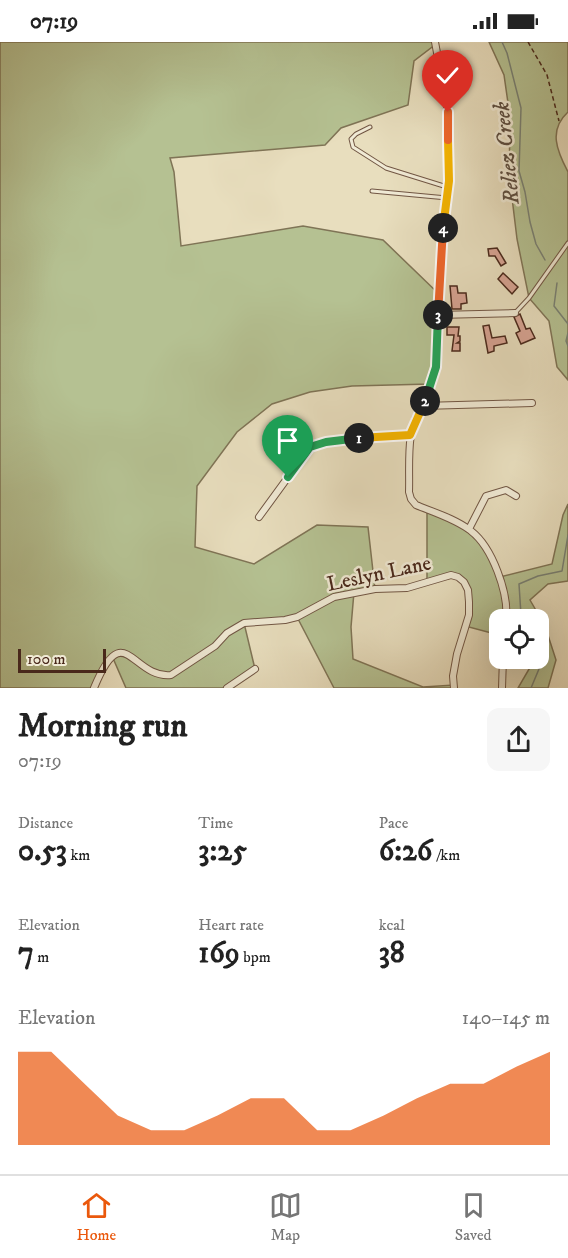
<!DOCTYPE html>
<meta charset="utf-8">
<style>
:root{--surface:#fff;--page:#f6f6f6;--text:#222;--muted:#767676;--line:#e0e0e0;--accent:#ea580c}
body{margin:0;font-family:"IM FELL DW Pica",serif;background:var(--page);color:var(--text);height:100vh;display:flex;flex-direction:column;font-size:22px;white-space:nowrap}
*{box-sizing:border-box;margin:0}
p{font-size:20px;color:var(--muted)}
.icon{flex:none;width:33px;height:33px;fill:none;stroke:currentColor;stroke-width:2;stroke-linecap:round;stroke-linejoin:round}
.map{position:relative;height:646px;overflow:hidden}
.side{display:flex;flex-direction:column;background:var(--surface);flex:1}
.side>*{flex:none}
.controls{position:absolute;left:489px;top:567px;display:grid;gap:12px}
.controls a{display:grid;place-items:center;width:60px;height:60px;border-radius:12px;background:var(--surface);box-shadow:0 6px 24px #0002;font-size:30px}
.scale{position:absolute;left:18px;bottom:15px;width:88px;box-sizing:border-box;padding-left:6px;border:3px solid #49281b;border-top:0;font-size:16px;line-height:21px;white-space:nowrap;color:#49281b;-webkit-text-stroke:4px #f0ead5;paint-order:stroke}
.pin{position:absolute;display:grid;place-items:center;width:51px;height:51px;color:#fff;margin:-62px -26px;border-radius:50% 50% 50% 0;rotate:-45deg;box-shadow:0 0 6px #0007}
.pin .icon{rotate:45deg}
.km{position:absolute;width:30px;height:30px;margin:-15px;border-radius:50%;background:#222;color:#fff;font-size:16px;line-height:30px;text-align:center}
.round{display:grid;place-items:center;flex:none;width:63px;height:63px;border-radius:12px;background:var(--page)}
.headline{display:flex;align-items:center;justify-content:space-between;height:102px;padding:0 18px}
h1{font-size:33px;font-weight:800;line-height:45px}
.metrics{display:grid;grid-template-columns:repeat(3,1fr);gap:9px;height:102px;padding:6px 18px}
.metrics div{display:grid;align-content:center}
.metrics b{font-size:30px;font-weight:800}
.metrics small{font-size:16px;font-weight:400}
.metrics p{font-size:16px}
.chart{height:168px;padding:12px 18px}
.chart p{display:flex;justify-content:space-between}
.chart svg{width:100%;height:108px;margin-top:6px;fill:var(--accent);opacity:.7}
.status{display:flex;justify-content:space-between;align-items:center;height:42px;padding:0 30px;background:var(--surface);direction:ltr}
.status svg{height:16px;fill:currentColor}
.tab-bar{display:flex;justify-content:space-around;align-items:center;height:84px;border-top:2px solid var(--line);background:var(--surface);font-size:16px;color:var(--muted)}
.tab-bar a{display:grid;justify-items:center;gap:3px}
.tab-bar .on{color:var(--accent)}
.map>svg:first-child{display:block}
.green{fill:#b5c192;stroke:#7f7456;stroke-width:1.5}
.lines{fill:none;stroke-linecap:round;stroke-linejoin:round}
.stream{stroke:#788175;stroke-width:1.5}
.building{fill:#d7a393;stroke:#49281b;stroke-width:1.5}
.service-casing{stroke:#715644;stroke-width:5}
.minor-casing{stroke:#715644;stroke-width:8}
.path{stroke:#49281b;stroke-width:1.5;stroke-dasharray:4.5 3;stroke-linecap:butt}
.service{stroke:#f0ead5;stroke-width:3}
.minor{stroke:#f0ead5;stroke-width:6}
.split-1-casing{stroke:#fff;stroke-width:12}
.split-2-casing{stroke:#fff;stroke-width:12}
.split-3-casing{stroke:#fff;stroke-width:12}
.split-4-casing{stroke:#fff;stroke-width:12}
.split-5-casing{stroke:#fff;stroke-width:12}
.split-6-casing{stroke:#fff;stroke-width:12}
.split-1{stroke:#22a559;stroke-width:8}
.split-2{stroke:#f5b400;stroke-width:8}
.split-3{stroke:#22a559;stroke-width:8}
.split-4{stroke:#f0652b;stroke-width:8}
.split-5{stroke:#f5b400;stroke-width:8}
.split-6{stroke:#f0652b;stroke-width:8}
.labels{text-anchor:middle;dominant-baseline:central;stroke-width:5;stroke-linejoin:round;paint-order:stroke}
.street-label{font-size:21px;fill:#49281b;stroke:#f0ead5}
.water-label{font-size:22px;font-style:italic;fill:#5c4d40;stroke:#f0ead5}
</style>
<div class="status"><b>07:19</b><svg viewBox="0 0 49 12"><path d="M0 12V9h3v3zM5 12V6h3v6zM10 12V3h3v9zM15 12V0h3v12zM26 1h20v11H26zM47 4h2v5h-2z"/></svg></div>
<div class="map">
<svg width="568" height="646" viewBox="0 0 568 646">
<rect width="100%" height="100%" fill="#e8debe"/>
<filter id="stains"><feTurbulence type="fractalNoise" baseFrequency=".00333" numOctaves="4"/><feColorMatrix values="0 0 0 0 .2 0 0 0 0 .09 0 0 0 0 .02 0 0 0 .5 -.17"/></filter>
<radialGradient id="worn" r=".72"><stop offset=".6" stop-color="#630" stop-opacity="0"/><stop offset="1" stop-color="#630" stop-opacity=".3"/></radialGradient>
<g class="green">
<polygon points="0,0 435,0 436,2 414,19 408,63 341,86 325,103 170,116 174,130 181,204 303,184 383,198 440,253 437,313 430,342 352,344 310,350 272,362 237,390 197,444 195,505 254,522 317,483 368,485 375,547 354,550 351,585 353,617 423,645 454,643 454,646 334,646 297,575 244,581 255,627 227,646 126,646 112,614 94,646 0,646"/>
<path d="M489,0h79v70c-20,18 -11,39 0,60v208l-11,-13 -8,-46 -20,-23 -12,-59 -7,-58 -1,-71 -5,-35z"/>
<polygon points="568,462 568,539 548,542 530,558 545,584 556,618 548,646 518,646 532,622 531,617 538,616 538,578 500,578 499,593 465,584 468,548 458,535 427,540 427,468 452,479 478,496 500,535 552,522 563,473"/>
</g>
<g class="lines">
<g class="stream">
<polyline points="502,0 507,11 521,66 519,129 525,150 530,180 536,202 545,218"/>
<polyline points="557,241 554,264 568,282"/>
<polyline points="568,291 566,299 568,304"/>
<polyline points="524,578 521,573 519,542 538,534 562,529 568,493"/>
<polyline points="531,646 544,615 538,604"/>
</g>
</g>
<g class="building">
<polygon points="497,206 506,221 501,224 495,214 489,214 488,207"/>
<polygon points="503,231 518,245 512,252 498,237"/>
<polygon points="450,244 457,244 458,251 466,251 467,261 461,262 461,267 452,267"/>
<polygon points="520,272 526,287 530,286 535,296 521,302 516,291 520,289 514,275"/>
<polygon points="489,283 492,296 505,294 507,301 494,304 494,309 488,311 483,284"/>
<polygon points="447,285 459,285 458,294 460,294 460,299 457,301 460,301 460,309 452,309 454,293 447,293"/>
</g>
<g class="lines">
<g class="service-casing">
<g id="service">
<polyline points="370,85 356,92 351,97 353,105 386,126 447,145"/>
<polyline points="372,149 447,156"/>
<polyline points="515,271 529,256 568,201"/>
</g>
</g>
<g class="minor-casing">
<g id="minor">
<path d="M435,0l13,70 1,69 -8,62 -5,124 -13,39c-18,19 -13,61 -14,86l2,7 5,6c17,7 40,14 55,26 21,16 38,62 35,89"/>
<polyline points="438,273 515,271"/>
<polyline points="423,364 532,361"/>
<polyline points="259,475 310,405 326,400 368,395 410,393"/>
<polyline points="469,487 486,454 506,448 516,454"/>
<path d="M94,646c30,-73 38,-9 77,-13l44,-29 12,-13 17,-10 41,-3 12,-3 37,-20 41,-8 32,-1 44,-13 7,2 6,5 4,8 1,12v13l-12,39 -4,22 1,12"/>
<polyline points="227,646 255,627"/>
<polyline points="502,646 503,616"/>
</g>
</g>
<polyline class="path" points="528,0 547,33 559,79"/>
<use href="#service" class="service"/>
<use href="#minor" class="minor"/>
</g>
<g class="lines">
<g class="split-1-casing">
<polyline id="split-1" points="288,435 310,405 326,400 359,396"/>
</g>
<g class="split-2-casing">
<polyline id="split-2" points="359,396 410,393 425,359"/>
</g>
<g class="split-3-casing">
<polyline id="split-3" points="425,359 436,325 438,273"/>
</g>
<g class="split-4-casing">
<polyline id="split-4" points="438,273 443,186"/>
</g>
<g class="split-5-casing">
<polyline id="split-5" points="443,186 449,139 448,98"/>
</g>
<g class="split-6-casing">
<polyline id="split-6" points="448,70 448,98"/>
</g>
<use href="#split-1" class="split-1"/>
<use href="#split-2" class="split-2"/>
<use href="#split-3" class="split-3"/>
<use href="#split-4" class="split-4"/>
<use href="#split-5" class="split-5"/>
<use href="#split-6" class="split-6"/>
</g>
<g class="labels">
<g class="street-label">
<text transform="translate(379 532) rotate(-12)">Leslyn Lane</text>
</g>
<g class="water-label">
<text transform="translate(507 111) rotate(-96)">Reliez Creek</text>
</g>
</g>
<rect width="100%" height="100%" filter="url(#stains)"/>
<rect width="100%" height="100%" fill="url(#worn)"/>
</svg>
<div class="controls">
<a><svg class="icon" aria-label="locate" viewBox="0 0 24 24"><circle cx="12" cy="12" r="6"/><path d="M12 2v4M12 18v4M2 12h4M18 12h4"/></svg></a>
</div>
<div class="scale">100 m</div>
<div class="pin" style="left:288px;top:435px;background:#1e9e55"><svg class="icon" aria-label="arrive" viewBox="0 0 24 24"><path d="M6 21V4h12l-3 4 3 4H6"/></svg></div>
<div class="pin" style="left:448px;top:70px;background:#d93025"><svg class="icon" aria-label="check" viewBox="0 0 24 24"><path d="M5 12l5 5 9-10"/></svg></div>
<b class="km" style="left:359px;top:396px">1</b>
<b class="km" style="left:425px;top:359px">2</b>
<b class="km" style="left:438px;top:273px">3</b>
<b class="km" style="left:443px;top:186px">4</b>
</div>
<section class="side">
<div class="headline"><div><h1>Morning run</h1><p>07:19</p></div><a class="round"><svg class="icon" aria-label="share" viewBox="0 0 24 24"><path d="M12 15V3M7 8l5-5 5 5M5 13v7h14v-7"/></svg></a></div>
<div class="metrics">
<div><p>Distance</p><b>0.53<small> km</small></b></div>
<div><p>Time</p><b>3:25</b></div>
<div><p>Pace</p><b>6:26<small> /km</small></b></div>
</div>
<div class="metrics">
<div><p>Elevation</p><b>7<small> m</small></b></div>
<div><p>Heart rate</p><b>169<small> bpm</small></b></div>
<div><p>kcal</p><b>38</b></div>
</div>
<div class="chart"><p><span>Elevation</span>140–145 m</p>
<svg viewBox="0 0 160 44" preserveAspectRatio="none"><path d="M0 44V6L10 6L20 19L30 32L40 38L50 38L60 32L70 25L80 25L90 38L100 38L110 32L120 25L130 19L140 19L150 12L160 6V44z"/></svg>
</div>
</section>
<nav class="tab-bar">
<a class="on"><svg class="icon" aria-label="home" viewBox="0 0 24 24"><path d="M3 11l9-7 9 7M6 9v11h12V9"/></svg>Home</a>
<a><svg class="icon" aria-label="map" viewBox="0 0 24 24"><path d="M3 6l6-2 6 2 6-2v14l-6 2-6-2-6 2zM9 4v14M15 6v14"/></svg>Map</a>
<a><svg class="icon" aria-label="saved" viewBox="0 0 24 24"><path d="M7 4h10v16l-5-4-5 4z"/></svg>Saved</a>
</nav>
